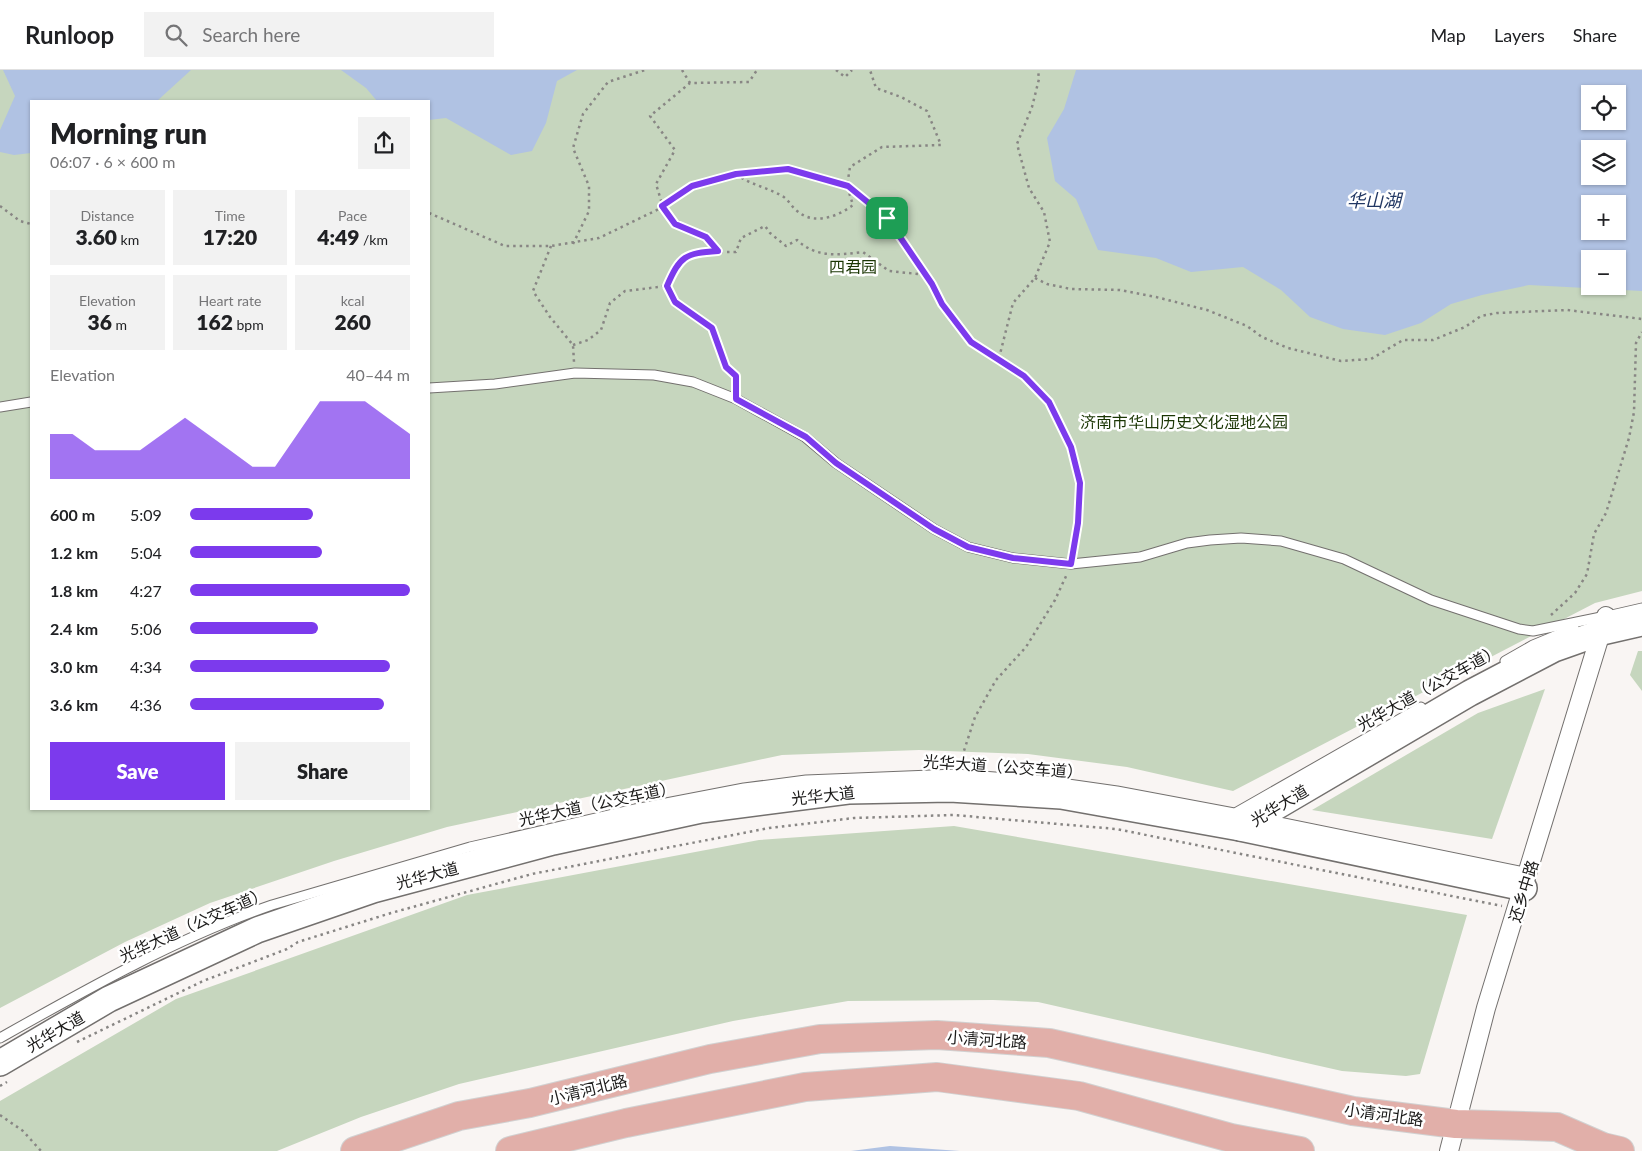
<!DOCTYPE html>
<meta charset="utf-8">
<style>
:root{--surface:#fff;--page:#f2f2f2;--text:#202124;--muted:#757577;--line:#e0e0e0;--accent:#7c3aed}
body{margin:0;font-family:Lato,"Noto Sans SC",sans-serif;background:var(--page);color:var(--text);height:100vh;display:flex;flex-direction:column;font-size:19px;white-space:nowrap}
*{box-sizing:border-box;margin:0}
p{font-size:16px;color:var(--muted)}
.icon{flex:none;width:28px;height:28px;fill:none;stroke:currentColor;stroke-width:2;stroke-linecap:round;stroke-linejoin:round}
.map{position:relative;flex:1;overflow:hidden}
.drawer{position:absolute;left:30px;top:30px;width:400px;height:710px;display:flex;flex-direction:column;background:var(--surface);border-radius:0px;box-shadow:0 1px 4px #0004}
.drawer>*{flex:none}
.controls{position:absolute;left:1581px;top:15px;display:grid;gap:10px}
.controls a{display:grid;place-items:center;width:45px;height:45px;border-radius:0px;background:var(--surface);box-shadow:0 1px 4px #0004;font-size:25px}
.pin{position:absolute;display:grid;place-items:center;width:42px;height:42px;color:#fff;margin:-21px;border-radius:10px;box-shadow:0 2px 8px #0006}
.round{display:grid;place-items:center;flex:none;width:52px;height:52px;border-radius:0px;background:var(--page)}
.overview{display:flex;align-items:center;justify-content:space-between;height:85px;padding:0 20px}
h1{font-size:28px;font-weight:800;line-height:38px}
.stats{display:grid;grid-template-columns:repeat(3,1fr);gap:8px;height:85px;padding:5px 20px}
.stats div{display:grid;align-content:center;border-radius:0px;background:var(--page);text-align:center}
.stats b{font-size:21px;font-weight:800}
.stats small{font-size:14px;font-weight:400}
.stats p{font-size:14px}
.chart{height:140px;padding:10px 20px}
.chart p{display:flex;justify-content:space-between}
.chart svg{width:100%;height:90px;margin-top:5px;fill:var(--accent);opacity:.7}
.cta{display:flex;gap:10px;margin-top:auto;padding:10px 20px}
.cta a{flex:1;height:58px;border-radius:0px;background:var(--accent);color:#fff;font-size:20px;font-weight:800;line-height:58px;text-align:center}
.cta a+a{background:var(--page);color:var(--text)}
ul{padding:0 20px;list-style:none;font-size:16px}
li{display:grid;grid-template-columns:80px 60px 1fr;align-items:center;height:38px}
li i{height:12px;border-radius:6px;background:var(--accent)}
header{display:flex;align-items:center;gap:30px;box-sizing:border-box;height:70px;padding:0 25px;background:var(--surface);border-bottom:1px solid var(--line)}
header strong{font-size:24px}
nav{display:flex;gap:28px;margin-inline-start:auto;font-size:18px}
.search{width:350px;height:45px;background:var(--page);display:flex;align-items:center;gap:12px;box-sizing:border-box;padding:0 18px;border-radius:0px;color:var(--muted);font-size:19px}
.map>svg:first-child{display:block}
.green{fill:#c6d6be;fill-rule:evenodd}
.water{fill:#b0c2e3;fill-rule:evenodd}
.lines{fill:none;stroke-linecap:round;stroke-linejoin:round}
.service-casing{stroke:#73706e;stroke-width:11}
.minor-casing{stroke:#73706e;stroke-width:20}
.secondary-casing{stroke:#73706e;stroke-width:28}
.primary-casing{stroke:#d1d1d1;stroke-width:30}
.path{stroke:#888684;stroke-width:2.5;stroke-dasharray:2.5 4;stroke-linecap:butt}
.service{stroke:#fff;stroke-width:9}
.minor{stroke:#fff;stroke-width:18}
.secondary{stroke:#fff;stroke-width:25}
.primary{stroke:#e1afa9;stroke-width:28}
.route-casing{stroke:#fff;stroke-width:10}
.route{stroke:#7c3aed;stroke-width:6}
.labels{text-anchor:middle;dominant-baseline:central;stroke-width:5;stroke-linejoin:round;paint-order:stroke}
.park-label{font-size:16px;fill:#1b3604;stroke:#fff}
.street-label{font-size:16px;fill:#1b1a19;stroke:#fff}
.water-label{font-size:18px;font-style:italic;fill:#213763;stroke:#fff}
</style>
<header>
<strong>Runloop</strong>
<div class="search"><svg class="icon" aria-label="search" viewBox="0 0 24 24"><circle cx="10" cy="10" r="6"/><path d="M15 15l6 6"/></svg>Search here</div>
<nav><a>Map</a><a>Layers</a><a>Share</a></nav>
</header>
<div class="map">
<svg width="1642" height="1081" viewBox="0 0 1642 1081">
<rect width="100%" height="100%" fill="#f9f5f3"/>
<g class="green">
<path d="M0,0h1642v521l-47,12 -362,188 -106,-24 -99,-13 -109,-4 -137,5 -335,72 -113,34 -124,42 -85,39 -125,66zM1590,24h28v27h-28zM31,31h398v708h-398zM1590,79h28v27h-28zM1590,134h28v27h-28zM1590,189h28v27h-28z"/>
<polygon points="1638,581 1642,581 1642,621 1630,605"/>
<polygon points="1545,619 1492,769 1312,740 1478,643"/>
<polygon points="954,756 1467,845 1420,1004 1406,1006 1342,1001 1038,932 993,930 848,931 733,951 459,1014 361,1047 277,1081 0,1081 0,1031 176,929 467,825 759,770"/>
</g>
<g class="water">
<polygon points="3,0 191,0 157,31 31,31 31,83 14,85 0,82 0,60 15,26"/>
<polygon points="341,0 577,0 557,11 546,53 532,81 511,85 446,48 429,50 429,31 377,31 366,18"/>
<path d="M1076,0h566v221l-113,-6 -47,10 -31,9 -30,19 -36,12 -42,-6 -33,-12 -29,-27 -38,-23 -52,5 -35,-14 -58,-8 -22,-51 -21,-18 -8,-43 17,-29zM1590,24h28v27h-28zM1590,79h28v27h-28zM1590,134h28v27h-28zM1590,189h28v27h-28z"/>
<polygon points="890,1076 960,1081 851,1081"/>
</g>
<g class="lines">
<g class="service-casing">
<g id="service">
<polyline points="429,318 495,314 575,303 654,305 693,312 736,329 805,367 836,393 934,459 968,477 1013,488 1071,494 1140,487 1187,473 1210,470 1241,468 1281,471 1344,489 1431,530 1519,559 1533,561 1606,546"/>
<polyline points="0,337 31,332"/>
<polyline points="1603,547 1642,538"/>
<polyline points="1505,591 1533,575 1574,558"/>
<polyline points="1237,742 1421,637"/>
<polyline points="1265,749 1529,803"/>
<path d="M0,968c87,-49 177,-100 272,-133l198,-58 165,-38 109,-21 62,-8 150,-6 91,7 70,10 133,25"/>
</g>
</g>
<g class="minor-casing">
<polyline id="minor" points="1449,1081 1486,938 1606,546"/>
</g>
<g class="secondary-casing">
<g id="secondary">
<polyline points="1240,758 1470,623 1554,579 1602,562 1642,553"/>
<polyline points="0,993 109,929 257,860 373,820 553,772 701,740 848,721 950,719 1061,726 1240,758 1524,818"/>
</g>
</g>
<g class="primary-casing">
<g id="primary">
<polyline points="355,1081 459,1046 530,1033 710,989 820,969 937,965 1049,973 1353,1041 1456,1054 1557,1057 1603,1077 1620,1081"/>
<polyline points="510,1081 626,1053 805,1017 937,1007 1079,1026 1231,1068 1300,1081"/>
</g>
</g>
<g class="path">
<polyline points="682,0 690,13"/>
<polyline points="836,0 845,7 852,0"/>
<path d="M736,104c14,11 31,13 46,22 6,3 9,10 14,14 17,16 41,7 57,-5l-6,-19 3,-19 32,-20 59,-2 -14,-34 -26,-14 -25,-9 -6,-18"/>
<polyline points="0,136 20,151 31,154"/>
<polyline points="429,143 505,176 551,176 599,168 663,137 692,116 735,104 788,99 847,116 887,148 932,214 942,234 971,272 1023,306 1049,332 1071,377 1080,413 1078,453 1073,482"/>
<polyline points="573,174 589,141 589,116 573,78 583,44 608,12 645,0"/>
<polyline points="551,176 533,221 550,247 573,275 574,292"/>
<polyline points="718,180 706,167 675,155 663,137 656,114 675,80 650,46 690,13 749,12 757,0"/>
<polyline points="1035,208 1047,214 1071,219 1120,220 1156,227 1207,240 1247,256 1262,267 1288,278 1341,291 1371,289 1403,270 1433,270 1465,257 1481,246 1497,243 1567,240 1642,249"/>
<polyline points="573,275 588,270 601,260 610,233 625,221 667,216"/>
<polyline points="999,288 1013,233 1035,208 1050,172 1044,142 1029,118 1017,74 1032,37 1039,9 1038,0"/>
<path d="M736,318v-12l-10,-9 -14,-39 -37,-26 -8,-16 11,-24 18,-10h40l5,-14 24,-12 5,7 16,13 11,-6c19,18 41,15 66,12l26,19 38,4"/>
<polyline points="1551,545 1575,523 1587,504 1594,464 1606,443 1629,368 1634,342 1636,273 1642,262"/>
<polyline points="960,693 975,647 996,610 1026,577 1055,530 1067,504"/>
<polyline points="77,972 203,911 287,879 298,872 391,843 532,804 769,758 854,748 954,745 1116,759 1502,836"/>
<polyline points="0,1016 7,1012"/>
<polyline points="0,1045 23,1061 41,1081"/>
</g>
<use href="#service" class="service"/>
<use href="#minor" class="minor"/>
<use href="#secondary" class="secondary"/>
<use href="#primary" class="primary"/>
</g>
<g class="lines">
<g class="route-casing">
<path id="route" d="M788,99l60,17 39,32 45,66 10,20 29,38 53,34 25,26 22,45 9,36 -2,40 -7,41 -58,-6 -45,-11 -34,-18 -98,-66 -30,-26 -70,-38v-23l-10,-9 -14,-39 -37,-26 -8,-16c13,-30 18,-33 51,-35l-12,-14 -31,-13 -13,-18 30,-20 44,-12z"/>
</g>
<use href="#route" class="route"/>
</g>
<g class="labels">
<g class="park-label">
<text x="853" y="196">四君园</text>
<text x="1184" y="351">济南市华山历史文化湿地公园</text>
</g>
<g class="street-label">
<text transform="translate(1428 617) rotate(-29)">光华大道（公交车道）</text>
<text transform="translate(1003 696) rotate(4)">光华大道（公交车道）</text>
<text transform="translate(823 725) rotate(-6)">光华大道</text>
<text transform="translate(597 733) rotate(-12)">光华大道（公交车道）</text>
<text transform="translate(1279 735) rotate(-31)">光华大道</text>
<text transform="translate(427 805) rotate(-15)">光华大道</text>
<text transform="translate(1523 821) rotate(-73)">还乡中路</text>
<text transform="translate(193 854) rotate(-24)">光华大道（公交车道）</text>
<text transform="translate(55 961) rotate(-30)">光华大道</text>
<text transform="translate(987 969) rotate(4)">小清河北路</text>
<text transform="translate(588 1019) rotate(-14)">小清河北路</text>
<text transform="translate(1384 1044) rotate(8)">小清河北路</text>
</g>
<g class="water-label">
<text x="1374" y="130">华山湖</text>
</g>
</g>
</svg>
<div class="controls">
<a><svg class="icon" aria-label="locate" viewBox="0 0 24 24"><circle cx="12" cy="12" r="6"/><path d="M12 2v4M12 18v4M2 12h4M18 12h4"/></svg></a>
<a><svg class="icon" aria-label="layers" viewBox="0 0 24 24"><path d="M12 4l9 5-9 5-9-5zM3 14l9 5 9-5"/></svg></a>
<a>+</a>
<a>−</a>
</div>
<div class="pin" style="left:887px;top:148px;background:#1e9e55"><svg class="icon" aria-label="arrive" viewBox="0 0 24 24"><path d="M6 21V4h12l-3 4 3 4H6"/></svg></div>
<section class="drawer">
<div class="overview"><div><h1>Morning run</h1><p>06:07 · 6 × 600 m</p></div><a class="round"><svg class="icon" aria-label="share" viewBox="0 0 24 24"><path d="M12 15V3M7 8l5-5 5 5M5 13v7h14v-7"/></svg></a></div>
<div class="stats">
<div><p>Distance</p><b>3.60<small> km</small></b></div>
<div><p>Time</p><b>17:20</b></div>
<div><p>Pace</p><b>4:49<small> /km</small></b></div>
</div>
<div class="stats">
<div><p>Elevation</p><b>36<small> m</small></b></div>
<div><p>Heart rate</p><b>162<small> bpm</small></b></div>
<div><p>kcal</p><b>260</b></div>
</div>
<div class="chart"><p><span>Elevation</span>40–44 m</p>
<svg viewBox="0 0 160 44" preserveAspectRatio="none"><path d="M0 44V22L10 22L20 30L30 30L40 30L50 22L60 14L70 22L80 30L90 38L100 38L110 22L120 6L130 6L140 6L150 14L160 22V44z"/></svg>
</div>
<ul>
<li><b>600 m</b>5:09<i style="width:56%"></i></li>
<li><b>1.2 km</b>5:04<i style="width:60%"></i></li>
<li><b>1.8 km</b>4:27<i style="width:100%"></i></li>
<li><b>2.4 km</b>5:06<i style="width:58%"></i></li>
<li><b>3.0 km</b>4:34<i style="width:91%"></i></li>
<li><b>3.6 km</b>4:36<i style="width:88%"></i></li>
</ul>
<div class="cta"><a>Save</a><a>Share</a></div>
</section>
</div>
